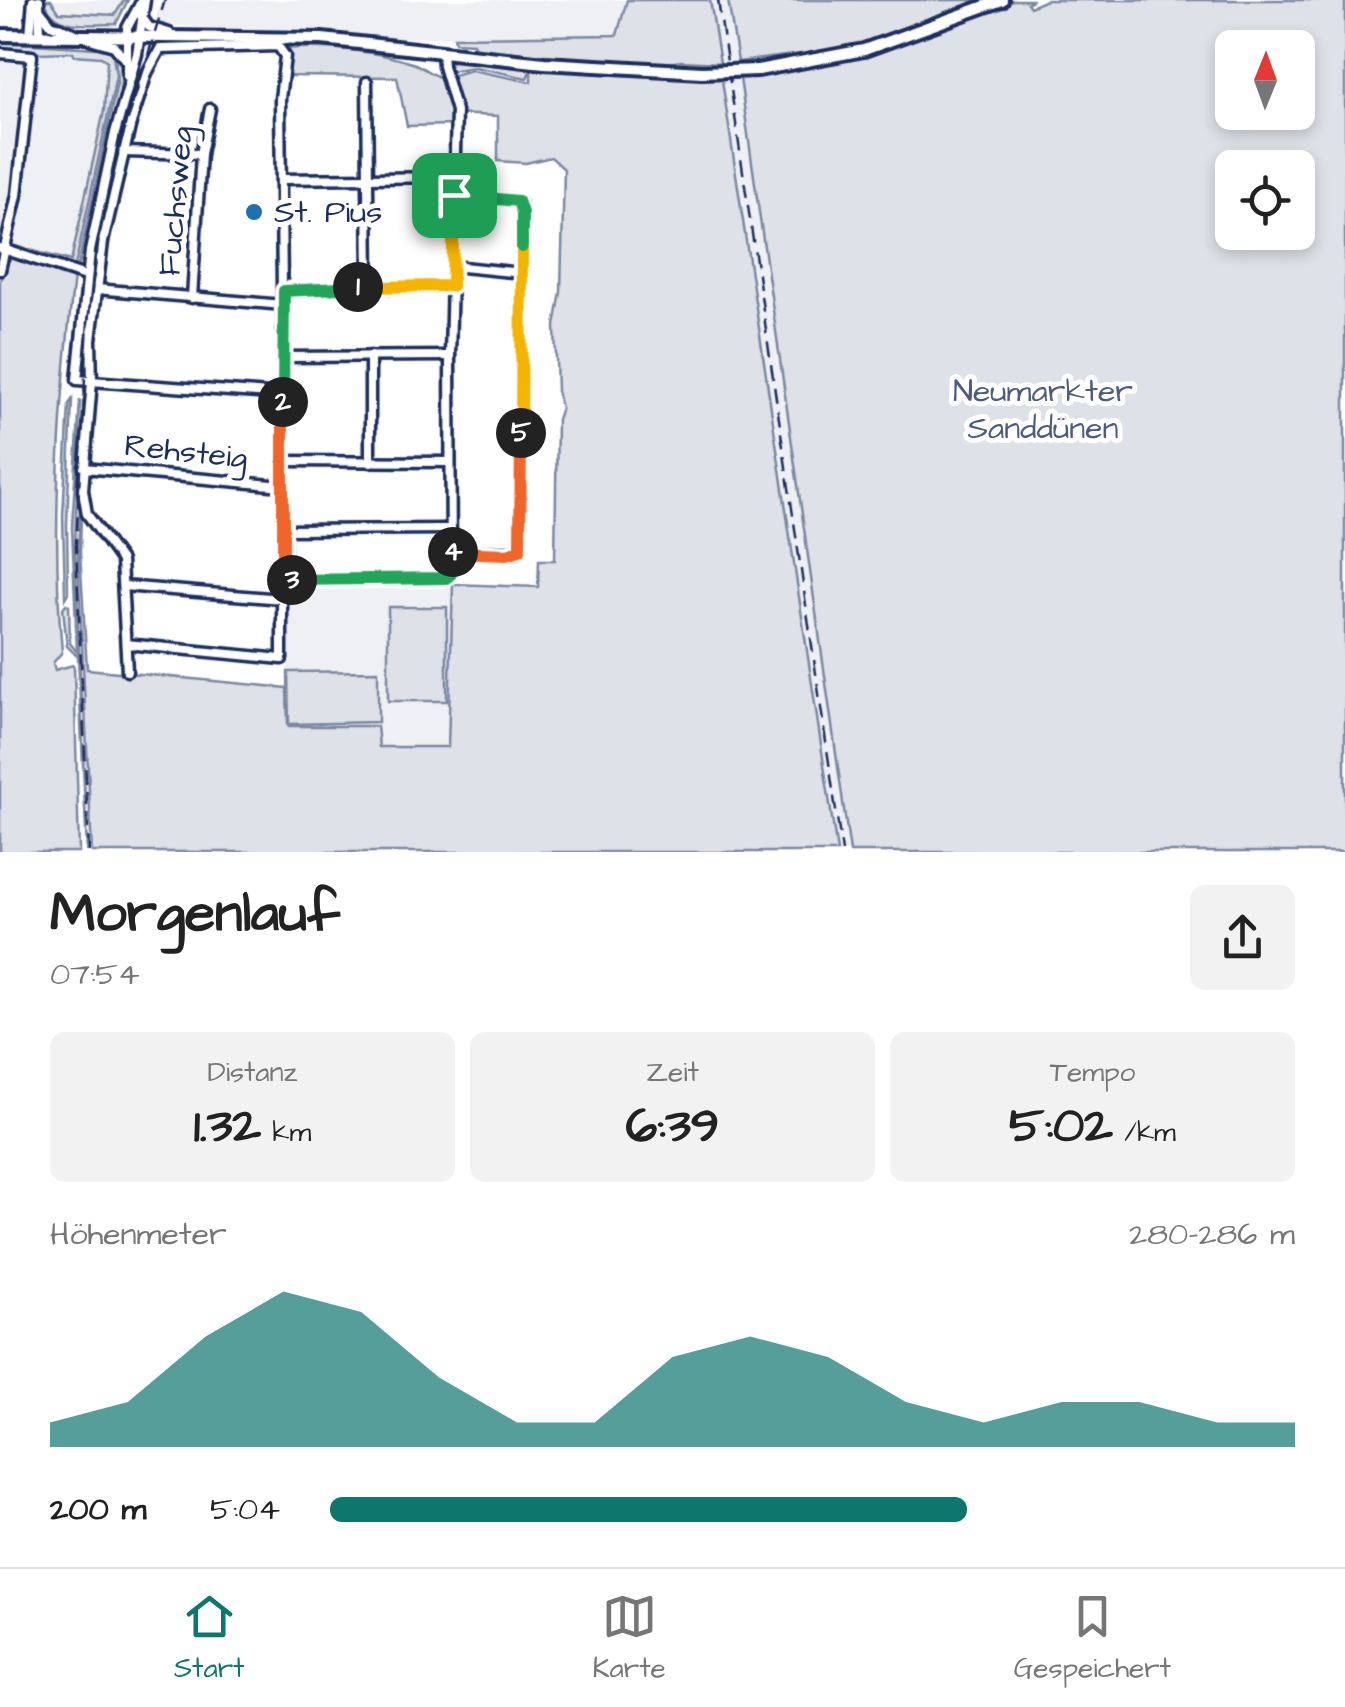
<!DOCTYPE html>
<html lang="de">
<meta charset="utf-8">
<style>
:root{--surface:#fff;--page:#f2f2f2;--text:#222;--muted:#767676;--line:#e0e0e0;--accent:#0f766e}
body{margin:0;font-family:"Architects Daughter",sans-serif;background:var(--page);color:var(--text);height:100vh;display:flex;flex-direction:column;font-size:38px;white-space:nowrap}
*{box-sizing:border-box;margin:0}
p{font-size:32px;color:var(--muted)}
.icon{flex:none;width:55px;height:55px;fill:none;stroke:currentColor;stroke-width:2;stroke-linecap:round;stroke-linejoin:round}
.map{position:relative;height:852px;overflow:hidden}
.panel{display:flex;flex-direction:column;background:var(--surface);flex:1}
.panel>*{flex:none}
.needle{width:65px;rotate:1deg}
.tools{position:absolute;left:1215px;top:30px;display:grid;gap:20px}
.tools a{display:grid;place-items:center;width:100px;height:100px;border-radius:15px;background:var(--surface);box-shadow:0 5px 15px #0003;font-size:50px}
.pin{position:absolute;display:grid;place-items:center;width:85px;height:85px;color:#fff;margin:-42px;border-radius:20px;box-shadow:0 5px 15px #0006}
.km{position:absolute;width:50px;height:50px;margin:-25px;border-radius:50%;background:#222;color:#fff;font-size:28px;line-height:50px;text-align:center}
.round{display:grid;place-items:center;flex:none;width:105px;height:105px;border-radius:15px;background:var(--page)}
.overview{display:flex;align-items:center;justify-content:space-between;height:170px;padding:0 50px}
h1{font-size:55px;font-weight:800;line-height:75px}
.stats{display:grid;grid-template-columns:repeat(3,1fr);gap:15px;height:170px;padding:10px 50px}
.stats div{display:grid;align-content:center;border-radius:15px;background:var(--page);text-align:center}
.stats b{font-size:50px;font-weight:800}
.stats small{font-size:28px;font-weight:400}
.stats p{font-size:28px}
.chart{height:280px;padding:20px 50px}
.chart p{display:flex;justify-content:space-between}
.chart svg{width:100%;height:180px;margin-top:10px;fill:var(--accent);opacity:.7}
ul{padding:0 50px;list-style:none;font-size:32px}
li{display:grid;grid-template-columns:160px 120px 1fr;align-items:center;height:75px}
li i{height:25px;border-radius:12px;background:var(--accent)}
.tabs{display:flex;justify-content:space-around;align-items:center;height:140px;border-top:2px solid var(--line);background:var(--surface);font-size:28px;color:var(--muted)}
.tabs a{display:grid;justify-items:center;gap:5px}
.tabs .active{color:var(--accent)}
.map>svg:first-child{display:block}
.built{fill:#eff0f4}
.green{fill:#dee1e7;stroke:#7c88a2;stroke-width:2.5;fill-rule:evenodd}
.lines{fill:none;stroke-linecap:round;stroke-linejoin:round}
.minor-casing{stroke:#1b2f5e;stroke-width:15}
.major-casing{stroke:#1b2f5e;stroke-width:18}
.minor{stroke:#fff;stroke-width:8}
.major{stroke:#fff;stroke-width:10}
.rail{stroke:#1b2f5e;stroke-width:2.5;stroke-dasharray:15 8;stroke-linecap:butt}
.major-bridge-casing{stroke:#1b2f5e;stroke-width:18;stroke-linecap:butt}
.major-bridge{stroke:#fff;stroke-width:10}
.split-1-casing{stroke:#fff;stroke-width:20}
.split-2-casing{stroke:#fff;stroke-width:20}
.split-3-casing{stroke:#fff;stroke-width:20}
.split-4-casing{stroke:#fff;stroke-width:20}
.split-5-casing{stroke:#fff;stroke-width:20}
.split-6-casing{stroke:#fff;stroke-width:20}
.split-7-casing{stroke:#fff;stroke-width:20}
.split-1{stroke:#f5b400;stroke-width:12}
.split-2{stroke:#22a559;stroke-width:12}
.split-3{stroke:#f0652b;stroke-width:12}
.split-4{stroke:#22a559;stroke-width:12}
.split-5{stroke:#f0652b;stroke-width:12}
.split-6{stroke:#f5b400;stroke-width:12}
.split-7{stroke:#22a559;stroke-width:12}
.poi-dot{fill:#1f6fb2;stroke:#fff;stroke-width:4}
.labels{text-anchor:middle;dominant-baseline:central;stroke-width:10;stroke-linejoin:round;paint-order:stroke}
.street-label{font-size:32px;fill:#1b2f5e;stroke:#fff}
.poi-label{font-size:32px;fill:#1b2f5e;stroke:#fff;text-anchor:start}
.park-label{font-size:32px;fill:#4c5c80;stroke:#fff}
</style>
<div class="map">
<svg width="1345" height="852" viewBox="0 0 1345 852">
<rect width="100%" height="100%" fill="#fff"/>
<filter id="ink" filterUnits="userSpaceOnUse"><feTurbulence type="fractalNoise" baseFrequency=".01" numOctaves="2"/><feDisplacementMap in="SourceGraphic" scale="20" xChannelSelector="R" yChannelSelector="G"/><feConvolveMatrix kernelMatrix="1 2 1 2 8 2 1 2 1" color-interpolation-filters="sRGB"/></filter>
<g filter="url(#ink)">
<g class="built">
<polygon points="51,0 124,0 116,15 92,16 59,12"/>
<polygon points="162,0 627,0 617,35 375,38 154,24"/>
<polygon points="710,0 728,0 850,852 837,852"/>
<polygon points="153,43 118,159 106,211 91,307 86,377 83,373 89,292 102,210 124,123 149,44"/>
<polygon points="0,48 37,53 74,52 74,55 101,57 107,60 104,111 71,262 0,241"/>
<polygon points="81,401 84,401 78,562 92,852 87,852 75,580"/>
<polygon points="453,584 448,747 378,747 377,726 287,726 288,586"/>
</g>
<g class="green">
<path d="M45,0h6l8,12 56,3 9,-15h4l-12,24c-25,0 -64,7 -71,-24z"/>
<polygon points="627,0 710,0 720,63 681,61 655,65 475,49 473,43 455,42 454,37 617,35"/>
<path d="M728,0h260c-78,29 -147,55 -231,64l45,-10 -64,8z"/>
<path d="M1013,0h20l-6,3 3,4 16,-7h299v852h-495l-110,-774 123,-23zM1232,48h66v64h-66zM1232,168h66v64h-66z"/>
<polygon points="0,42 112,49 116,75 113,91 75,266 15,246 71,261 104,111 107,61 101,57 74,55 73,52 37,53 0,48"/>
<path d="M286,49c39,-4 91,2 129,15 10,4 16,12 28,14l28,-8 60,12v-13l-4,9 -52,-11 -27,4 2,-9 6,-2 262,17 4,3 115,772h-745l-14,-290 6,-161 -4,152 7,116 200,19 1,38h89l2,21h69l5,-163 85,3 1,-27h16l2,-141 4,-11 -4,-17 -2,-65 6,-34 3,-123 -13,-12 -25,6 -28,-2v-45l-46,-2v11l-45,1 -10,-49 -111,-1 3,-15z"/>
<polygon points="115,52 122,68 120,92 86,254 78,266 117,83"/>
<path d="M13,258l61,18c-14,124 -23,252 -12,376l-9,11 2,7 18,-5 1,3 5,184h-79v-571l6,-19z"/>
<polygon points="72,400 67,523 68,593 65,598 63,516 69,404"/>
<polygon points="80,400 75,546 87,852 78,657 67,646 63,608 66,604 69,606 70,643 77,652 72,527"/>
<rect x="388" y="607" width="59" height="94"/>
<polygon points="378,671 378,722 289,724 288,672"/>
</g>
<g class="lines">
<g class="minor-casing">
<g id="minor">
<polyline points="39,0 40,36"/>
<polyline points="145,0 137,54 115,133 90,251 77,380 283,395"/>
<polyline points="40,10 51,24 74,33"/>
<polyline points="141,16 149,27 169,33"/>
<polyline points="30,35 33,0"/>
<polyline points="90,39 114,46 124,58"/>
<polyline points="0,53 32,56 17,195 0,270"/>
<polyline points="127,76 127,28 142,0"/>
<polyline points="367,82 369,286"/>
<polyline points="123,152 201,154"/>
<polyline points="282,179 454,177"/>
<polyline points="0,248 86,276"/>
<polyline points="452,266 522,273"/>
<polyline points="96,289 283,305"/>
<polyline points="284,291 452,286"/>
<polyline points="192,298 201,154 210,109"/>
<polyline points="284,357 450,356"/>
<polyline points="283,461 450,462"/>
<polyline points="370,462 370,356"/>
<polyline points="84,468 283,486"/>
<polyline points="283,530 451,529"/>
<polyline points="451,552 519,551 522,464 521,204 511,199 454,195"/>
<polyline points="285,580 439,579 451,574 450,356 456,111 443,66 442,52"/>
<polyline points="123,586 282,599"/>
<polyline points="126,644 282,659 282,590 285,580 280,99 285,56 278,46 160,49 147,73 131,123 103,242 91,340 92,381 83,490 87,514 121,561 127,671"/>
</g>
</g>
<g class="major-casing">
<g id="major">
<polyline points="0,35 322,39 544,63 702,72"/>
<polyline points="758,70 864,50 1002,0"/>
</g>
</g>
<use href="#minor" class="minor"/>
<use href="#major" class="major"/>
<g class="rail">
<polyline points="718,0 842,852"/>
<polyline points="89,852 76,546 88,322 99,237 116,159 165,0"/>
</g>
<g class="major-bridge-casing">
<polyline id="major-bridge" points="702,72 758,70"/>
</g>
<use href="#major-bridge" class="major-bridge"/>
</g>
</g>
<g class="lines" filter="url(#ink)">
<g class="split-1-casing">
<polyline id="split-1" points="358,287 452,286 454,195"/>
</g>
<g class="split-2-casing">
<polyline id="split-2" points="283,402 284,291 358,287"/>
</g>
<g class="split-3-casing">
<polyline id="split-3" points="283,402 283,576 285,580 292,580"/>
</g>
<g class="split-4-casing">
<polyline id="split-4" points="292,580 446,578 451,574 453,552"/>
</g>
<g class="split-5-casing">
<polyline id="split-5" points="453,552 507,554 520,550 521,433"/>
</g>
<g class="split-6-casing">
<polyline id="split-6" points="521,433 522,247"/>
</g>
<g class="split-7-casing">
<polyline id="split-7" points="454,195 518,201 522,213 522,247"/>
</g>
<use href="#split-1" class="split-1"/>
<use href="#split-2" class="split-2"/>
<use href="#split-3" class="split-3"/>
<use href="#split-4" class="split-4"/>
<use href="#split-5" class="split-5"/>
<use href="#split-6" class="split-6"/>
<use href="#split-7" class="split-7"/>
</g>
<circle class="poi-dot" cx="254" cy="212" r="10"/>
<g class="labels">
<g class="street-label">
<text transform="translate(176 201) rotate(-85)">Fuchsweg</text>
<text transform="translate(186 452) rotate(6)">Rehsteig</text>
</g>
<g class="poi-label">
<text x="274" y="212">St. Pius</text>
</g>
<g class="park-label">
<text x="1043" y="391">Neumarkter<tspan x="1043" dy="37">Sanddünen</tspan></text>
</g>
</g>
</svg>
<div class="tools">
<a><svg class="needle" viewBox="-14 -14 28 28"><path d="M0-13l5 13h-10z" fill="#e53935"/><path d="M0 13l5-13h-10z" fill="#767676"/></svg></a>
<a><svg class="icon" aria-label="locate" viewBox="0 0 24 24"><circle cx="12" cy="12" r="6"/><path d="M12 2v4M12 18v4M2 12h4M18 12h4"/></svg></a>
</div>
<div class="pin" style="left:454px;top:195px;background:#1e9e55"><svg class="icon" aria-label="arrive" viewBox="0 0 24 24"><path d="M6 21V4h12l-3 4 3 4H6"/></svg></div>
<b class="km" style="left:358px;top:287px">1</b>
<b class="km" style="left:283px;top:402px">2</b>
<b class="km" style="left:292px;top:580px">3</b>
<b class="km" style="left:453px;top:552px">4</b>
<b class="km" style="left:521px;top:433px">5</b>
</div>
<section class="panel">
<div class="overview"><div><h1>Morgenlauf</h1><p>07:54</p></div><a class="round"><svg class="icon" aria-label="share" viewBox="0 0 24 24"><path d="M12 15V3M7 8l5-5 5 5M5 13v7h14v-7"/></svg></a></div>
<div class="stats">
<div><p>Distanz</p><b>1.32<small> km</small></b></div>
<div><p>Zeit</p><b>6:39</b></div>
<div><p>Tempo</p><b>5:02<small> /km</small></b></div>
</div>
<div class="chart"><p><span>Höhenmeter</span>280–286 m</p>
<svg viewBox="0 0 160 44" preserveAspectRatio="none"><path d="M0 44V38L10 33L20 17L30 6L40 11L50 27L60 38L70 38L80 22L90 17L100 22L110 33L120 38L130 33L140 33L150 38L160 38V44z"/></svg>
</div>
<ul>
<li><b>200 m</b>5:04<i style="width:66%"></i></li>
</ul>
</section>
<nav class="tabs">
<a class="active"><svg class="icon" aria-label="home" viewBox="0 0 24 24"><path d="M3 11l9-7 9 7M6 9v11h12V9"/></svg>Start</a>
<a><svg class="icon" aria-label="map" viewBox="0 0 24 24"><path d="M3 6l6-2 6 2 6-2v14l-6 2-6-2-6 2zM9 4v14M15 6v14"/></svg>Karte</a>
<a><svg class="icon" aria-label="saved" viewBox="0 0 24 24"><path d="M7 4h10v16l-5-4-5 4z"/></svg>Gespeichert</a>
</nav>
